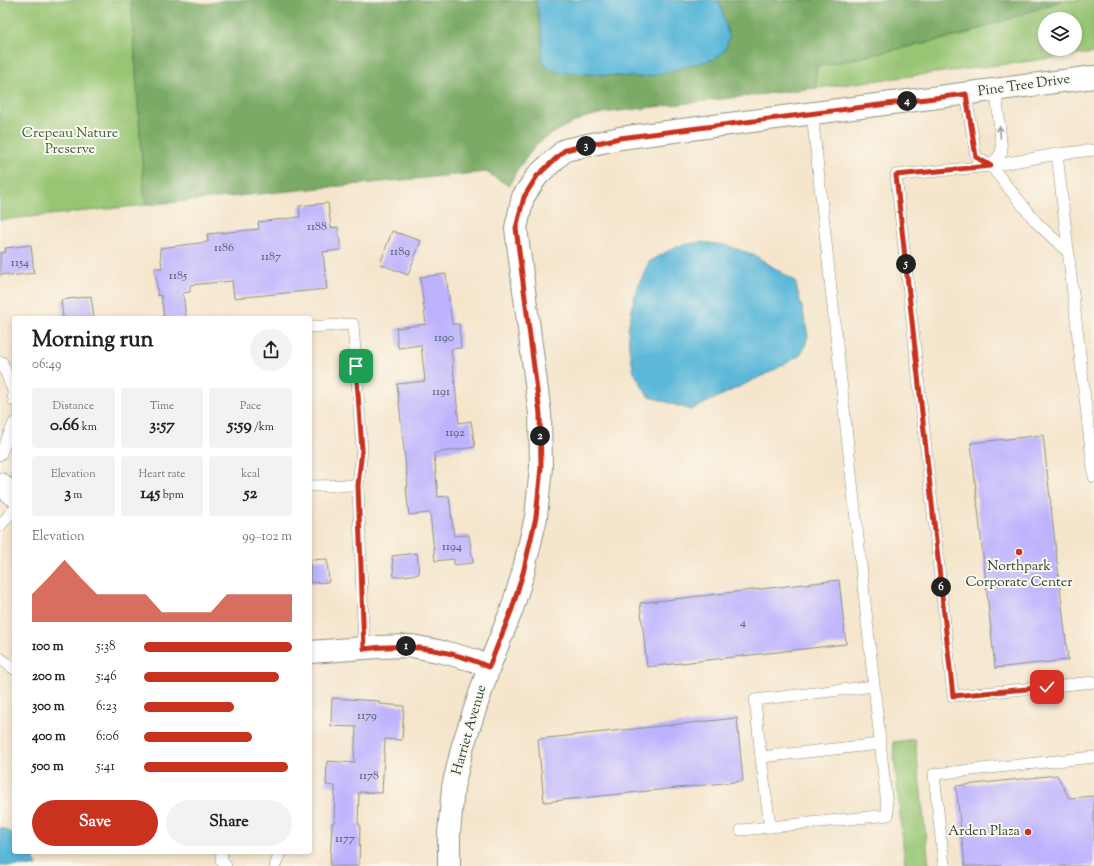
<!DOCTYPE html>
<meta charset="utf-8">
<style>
:root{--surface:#fff;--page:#f2f2f2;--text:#222;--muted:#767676;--accent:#c8321e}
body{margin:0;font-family:"Sorts Mill Goudy",serif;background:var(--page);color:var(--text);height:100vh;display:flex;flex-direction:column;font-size:15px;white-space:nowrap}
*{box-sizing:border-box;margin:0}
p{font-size:13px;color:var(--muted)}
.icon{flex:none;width:22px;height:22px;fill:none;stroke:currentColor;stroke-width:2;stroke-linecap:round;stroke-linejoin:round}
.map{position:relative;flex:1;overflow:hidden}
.panel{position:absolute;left:12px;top:316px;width:300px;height:538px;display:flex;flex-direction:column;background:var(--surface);border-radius:4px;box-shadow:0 2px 6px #0003}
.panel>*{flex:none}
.tools{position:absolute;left:1038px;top:12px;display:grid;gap:8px}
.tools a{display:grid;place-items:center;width:44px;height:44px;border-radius:50%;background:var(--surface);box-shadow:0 2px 6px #0003;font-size:20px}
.pin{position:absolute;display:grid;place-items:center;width:34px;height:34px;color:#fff;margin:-17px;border-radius:8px;box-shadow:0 2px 6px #0006}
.km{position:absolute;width:20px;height:20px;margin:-10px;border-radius:50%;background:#222;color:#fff;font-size:11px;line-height:20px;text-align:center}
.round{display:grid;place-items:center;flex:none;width:42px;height:42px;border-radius:21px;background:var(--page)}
.head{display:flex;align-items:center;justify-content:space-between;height:68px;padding:0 20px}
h1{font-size:22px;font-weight:800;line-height:30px}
.stats{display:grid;grid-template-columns:repeat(3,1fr);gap:6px;height:68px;padding:4px 20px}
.stats div{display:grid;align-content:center;border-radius:4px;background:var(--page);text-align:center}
.stats b{font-size:17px;font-weight:800}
.stats small{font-size:11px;font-weight:400}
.stats p{font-size:11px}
.chart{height:112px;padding:8px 20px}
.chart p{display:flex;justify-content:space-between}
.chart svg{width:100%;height:72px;margin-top:4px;fill:var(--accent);opacity:.7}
.primary-button{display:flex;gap:8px;margin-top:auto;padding:8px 20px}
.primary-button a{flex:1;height:46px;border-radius:24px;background:var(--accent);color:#fff;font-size:16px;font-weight:800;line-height:46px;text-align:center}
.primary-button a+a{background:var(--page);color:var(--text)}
ul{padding:0 20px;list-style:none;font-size:13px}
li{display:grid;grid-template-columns:64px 48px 1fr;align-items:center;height:30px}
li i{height:10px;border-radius:5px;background:var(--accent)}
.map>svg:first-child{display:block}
.green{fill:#98c573;stroke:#5c8154;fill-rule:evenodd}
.forest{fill:#7aaa65;stroke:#4c744c}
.water{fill:#5bb8d9;stroke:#3d7a86}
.building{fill:#bdb2fe}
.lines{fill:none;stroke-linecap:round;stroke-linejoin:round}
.service-casing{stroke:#8a9180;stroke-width:12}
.minor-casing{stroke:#8a9180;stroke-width:24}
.tertiary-casing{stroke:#8a9180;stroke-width:24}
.service{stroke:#fff;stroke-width:11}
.minor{stroke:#fff;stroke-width:22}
.tertiary{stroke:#fff;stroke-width:22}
.oneway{stroke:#8f9e9a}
.route-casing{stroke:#fff;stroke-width:8}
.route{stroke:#c8321e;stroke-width:5}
.poi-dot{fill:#c8321e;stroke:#fbf7ec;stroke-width:1.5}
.labels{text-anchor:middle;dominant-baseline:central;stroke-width:4;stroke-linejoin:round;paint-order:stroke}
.number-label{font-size:12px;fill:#465a66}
.street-label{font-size:14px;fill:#1f3d34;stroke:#fbf7ec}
.park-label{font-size:14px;fill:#3d5f44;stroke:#fbf7ec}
.poi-label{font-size:14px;fill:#1f3d34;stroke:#fbf7ec}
</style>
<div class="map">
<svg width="1094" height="866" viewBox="0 0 1094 866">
<rect width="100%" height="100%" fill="#fbf7ec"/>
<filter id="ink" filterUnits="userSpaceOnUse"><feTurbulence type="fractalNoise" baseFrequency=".025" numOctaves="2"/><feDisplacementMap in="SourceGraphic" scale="8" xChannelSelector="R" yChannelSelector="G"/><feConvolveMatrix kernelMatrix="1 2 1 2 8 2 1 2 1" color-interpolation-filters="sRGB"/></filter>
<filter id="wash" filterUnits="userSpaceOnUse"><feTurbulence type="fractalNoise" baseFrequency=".012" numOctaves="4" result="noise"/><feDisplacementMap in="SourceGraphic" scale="16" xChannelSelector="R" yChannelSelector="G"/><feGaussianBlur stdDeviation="0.9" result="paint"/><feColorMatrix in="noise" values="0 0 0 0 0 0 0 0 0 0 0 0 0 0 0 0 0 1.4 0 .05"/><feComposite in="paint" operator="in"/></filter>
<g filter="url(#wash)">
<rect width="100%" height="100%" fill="#f5e5cc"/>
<g class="green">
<polygon points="0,0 131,0 145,205 0,220"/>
<path d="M1063,0h31v53l-278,35v-21l146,-32zM1045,19h30v30h-30z"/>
<polygon points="915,739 929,866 905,866 893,742"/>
</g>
<polygon class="forest" points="131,0 179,0 207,4 224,0 536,0 542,36 543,63 558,72 635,77 651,76 714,59 722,10 718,0 1063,0 962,35 816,67 816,88 603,113 583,118 562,128 539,142 517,170 509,186 486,172 145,205"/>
<g class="water">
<polygon points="536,0 718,0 722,10 729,38 724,52 714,59 651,76 635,77 558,72 542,63 542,36"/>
<polygon points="701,242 725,245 754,255 795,281 803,312 808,336 804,349 799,356 772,371 691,410 648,396 634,372 629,347 628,329 636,291 649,262 677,246"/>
<polygon points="0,827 14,834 14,852 30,852 37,866 0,866"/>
</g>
<g id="blocks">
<g class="building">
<polygon points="328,203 331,228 338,227 341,250 323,252 327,289 234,298 232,281 190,285 190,292 183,293 186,318 164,318 161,295 158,296 155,268 162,268 160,248 208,242 207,234 259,229 258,222 300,217 299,206"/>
<polygon points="392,231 421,241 408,275 380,264"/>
<polygon points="31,245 34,273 9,276 8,274 0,275 0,253 6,252 5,248"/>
<polygon points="446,274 452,324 459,324 461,348 451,349 459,423 471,421 475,447 434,453 438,497 449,496 454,536 469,535 473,563 454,565 454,559 435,561 430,513 409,515 406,487 408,487 397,384 425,381 421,345 398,348 396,328 426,324 420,277"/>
<polygon points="91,296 94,318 63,318 61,300"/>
<polygon points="1043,435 1068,660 995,668 971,443"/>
<polygon points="417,553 419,574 394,577 392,556"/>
<polygon points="327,559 329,582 310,583 310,560"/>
<polygon points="839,580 846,644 647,667 640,603"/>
<polygon points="332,698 379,701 379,704 404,706 402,740 385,739 382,793 359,792 358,824 360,824 359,866 330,866 332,823 334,823 335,786 326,785 327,761 354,763 356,727 331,726"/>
<polygon points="737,718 743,781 544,802 538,739"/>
<polygon points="1057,775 1069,798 1094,796 1094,866 965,866 956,786"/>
</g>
</g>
</g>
<g filter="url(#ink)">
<use href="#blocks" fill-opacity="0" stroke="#8a9180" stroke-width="1"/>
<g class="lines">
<g class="service-casing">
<g id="service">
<polyline points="966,94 976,157 991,166 1037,223 1069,253"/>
<polyline points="812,113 888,815 770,827 761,757 880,744"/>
<polyline points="1094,150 1057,154 991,166 896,175 953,696 1094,682"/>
<polyline points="1057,154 1094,477"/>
<polyline points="991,166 1002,152 996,90"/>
<polyline points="310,327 353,324 362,450 358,485 364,649"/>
<polyline points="0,362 2,362 13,391 14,401"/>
<polyline points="0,455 14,423"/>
<polyline points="310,486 358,485"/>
<polyline points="0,526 14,509"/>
<polyline points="0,658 14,669"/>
<polyline points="761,757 755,700 874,686"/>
<polyline points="741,830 770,827"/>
<polyline points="222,852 221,860 226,866"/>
<polyline points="275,866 280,852"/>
<polyline points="944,866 934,774 1094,757"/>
</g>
</g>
<g class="minor-casing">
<g id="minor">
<polyline points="0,484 14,495"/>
<polyline points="310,652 378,647 412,646 443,652 473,660 489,667"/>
</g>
</g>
<g class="tertiary-casing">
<polyline id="tertiary" points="449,866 449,834 453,787 463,745 489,667 512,609 523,573 536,517 541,467 540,414 516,228 523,197 537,176 565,150 620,138 1094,77"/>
</g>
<use href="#service" class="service"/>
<use href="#minor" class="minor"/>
<use href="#tertiary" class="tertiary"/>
</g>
<defs><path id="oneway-shaft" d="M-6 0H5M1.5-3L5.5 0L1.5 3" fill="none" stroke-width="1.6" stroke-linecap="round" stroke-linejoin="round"/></defs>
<use class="oneway" href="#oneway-shaft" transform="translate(1000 132) rotate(-95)"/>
</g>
<g class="lines" filter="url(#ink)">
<g class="route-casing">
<path id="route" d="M356,366l6,84 -4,35 6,164c44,-6 84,0 125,18l23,-58 11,-36 13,-56 5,-50 -1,-53 -24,-186 8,-31 13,-21 28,-26 55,-12 346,-44 10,63 15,9 -95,9 57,521 94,-9"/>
</g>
<use href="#route" class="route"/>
</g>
<g class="poi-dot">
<circle cx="1019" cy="552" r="4"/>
<circle cx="1028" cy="832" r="4"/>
</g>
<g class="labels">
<g class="number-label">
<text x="317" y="227">1188</text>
<text x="224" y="248">1186</text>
<text x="400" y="252">1189</text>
<text x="271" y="257">1187</text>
<text x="20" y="263">1154</text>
<text x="178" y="276">1185</text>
<text x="444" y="338">1190</text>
<text x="441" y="392">1191</text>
<text x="455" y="433">1192</text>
<text x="452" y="547">1194</text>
<text x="743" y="623">4</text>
<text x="367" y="716">1179</text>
<text x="369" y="776">1178</text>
<text x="345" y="839">1177</text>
</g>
<g class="street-label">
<text transform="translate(1024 86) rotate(-8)">Pine Tree Drive</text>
<text transform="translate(470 730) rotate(-74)">Harriet Avenue</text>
</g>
<g class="park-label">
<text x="70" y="134">Crepeau Nature<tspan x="70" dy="16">Preserve</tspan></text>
</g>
<g class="poi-label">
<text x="1019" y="567">Northpark<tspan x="1019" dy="16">Corporate Center</tspan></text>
<text x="1020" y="832" text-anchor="end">Arden Plaza</text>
</g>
</g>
</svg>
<div class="tools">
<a><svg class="icon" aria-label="layers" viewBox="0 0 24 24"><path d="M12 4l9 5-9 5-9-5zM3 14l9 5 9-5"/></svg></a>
</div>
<div class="pin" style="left:356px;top:366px;background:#1e9e55"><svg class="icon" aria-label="arrive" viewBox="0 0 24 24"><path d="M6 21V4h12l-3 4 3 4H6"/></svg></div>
<div class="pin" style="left:1047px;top:687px;background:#d93025"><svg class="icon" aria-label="check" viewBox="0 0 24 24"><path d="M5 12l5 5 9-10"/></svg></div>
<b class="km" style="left:406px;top:646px">1</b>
<b class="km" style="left:540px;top:436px">2</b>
<b class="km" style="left:586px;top:146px">3</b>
<b class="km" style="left:907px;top:101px">4</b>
<b class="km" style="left:906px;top:264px">5</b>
<b class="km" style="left:941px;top:587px">6</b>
<section class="panel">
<div class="head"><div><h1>Morning run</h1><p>06:49</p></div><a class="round"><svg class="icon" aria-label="share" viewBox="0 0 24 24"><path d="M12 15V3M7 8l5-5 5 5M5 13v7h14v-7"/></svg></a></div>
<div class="stats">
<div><p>Distance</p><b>0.66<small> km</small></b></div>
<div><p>Time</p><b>3:57</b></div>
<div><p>Pace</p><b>5:59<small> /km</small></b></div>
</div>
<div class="stats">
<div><p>Elevation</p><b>3<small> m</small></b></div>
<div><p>Heart rate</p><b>145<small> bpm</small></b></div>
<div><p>kcal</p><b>52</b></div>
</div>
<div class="chart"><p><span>Elevation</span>99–102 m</p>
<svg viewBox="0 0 160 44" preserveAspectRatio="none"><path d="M0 44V27L10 17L20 6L30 17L40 27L50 27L60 27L70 27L80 38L90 38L100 38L110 38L120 27L130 27L140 27L150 27L160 27V44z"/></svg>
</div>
<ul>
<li><b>100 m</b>5:38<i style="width:100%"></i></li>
<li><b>200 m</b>5:46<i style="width:91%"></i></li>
<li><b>300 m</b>6:23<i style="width:61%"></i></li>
<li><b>400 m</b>6:06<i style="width:73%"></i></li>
<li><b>500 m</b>5:41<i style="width:97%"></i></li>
</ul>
<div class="primary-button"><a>Save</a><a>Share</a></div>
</section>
</div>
